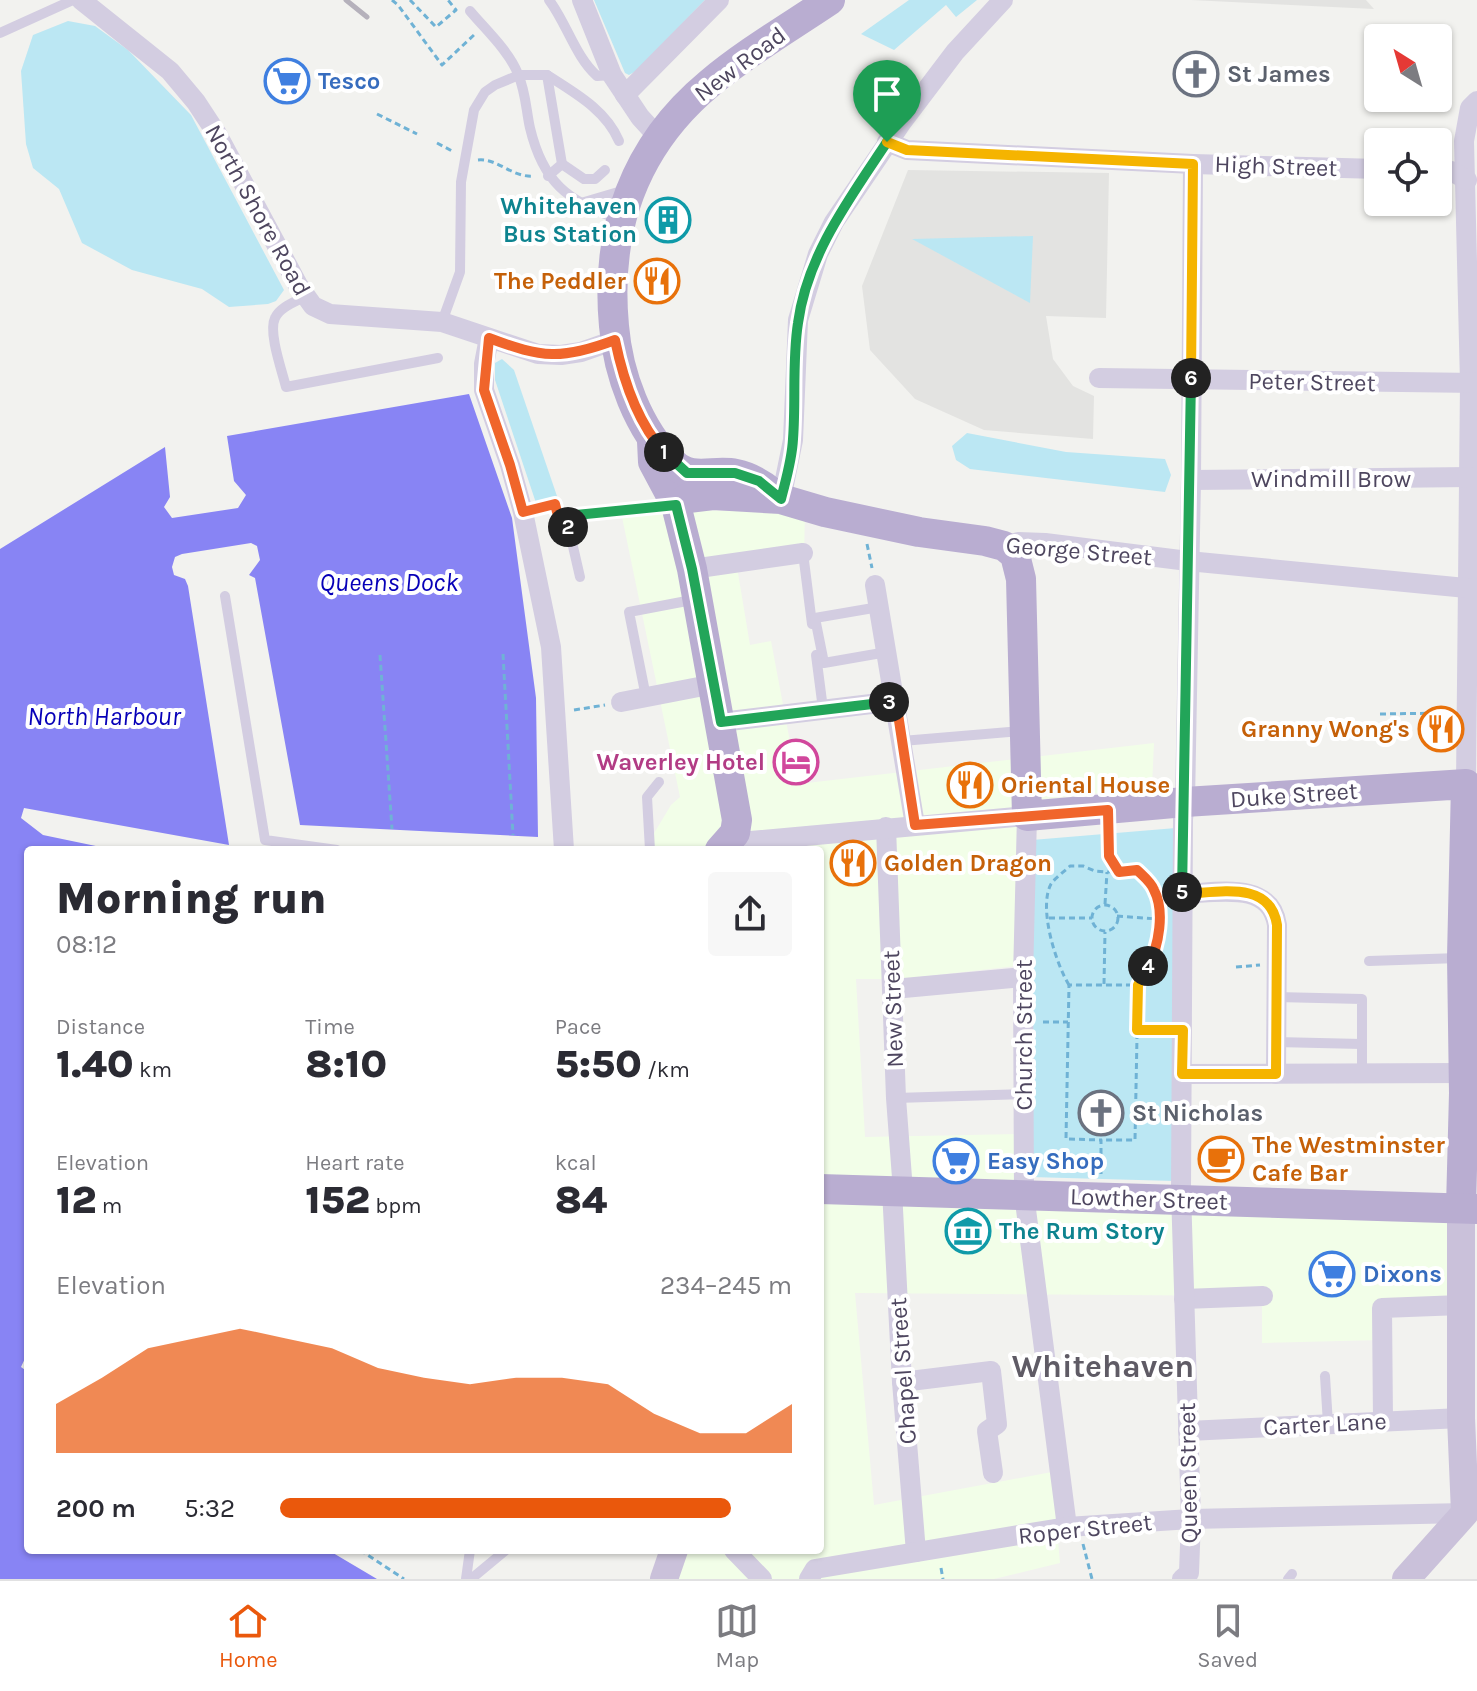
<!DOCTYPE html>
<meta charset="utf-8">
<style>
:root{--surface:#fff;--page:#f7f7f7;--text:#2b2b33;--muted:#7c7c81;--line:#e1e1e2;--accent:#ea580c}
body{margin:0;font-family:Karla,sans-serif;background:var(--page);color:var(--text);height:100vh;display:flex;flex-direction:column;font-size:30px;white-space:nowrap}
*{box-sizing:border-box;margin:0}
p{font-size:26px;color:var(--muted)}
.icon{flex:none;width:44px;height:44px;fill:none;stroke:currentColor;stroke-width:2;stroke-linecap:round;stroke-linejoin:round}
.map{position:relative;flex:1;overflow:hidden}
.details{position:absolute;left:24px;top:846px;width:800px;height:708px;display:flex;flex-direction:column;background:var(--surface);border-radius:8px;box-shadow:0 2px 6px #0004}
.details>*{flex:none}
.needle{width:52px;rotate:323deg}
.controls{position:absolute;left:1364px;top:24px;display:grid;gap:16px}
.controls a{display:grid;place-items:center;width:88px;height:88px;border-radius:8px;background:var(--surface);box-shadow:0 2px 6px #0004;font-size:40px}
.pin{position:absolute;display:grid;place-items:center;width:68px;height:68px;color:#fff;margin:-82px -34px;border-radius:50% 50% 50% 0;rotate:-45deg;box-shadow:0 0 8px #0007}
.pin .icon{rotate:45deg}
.km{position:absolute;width:40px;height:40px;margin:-20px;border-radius:50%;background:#222;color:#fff;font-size:22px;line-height:40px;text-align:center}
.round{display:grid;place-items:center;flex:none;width:84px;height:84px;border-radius:8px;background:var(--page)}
.headline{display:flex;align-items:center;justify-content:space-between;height:136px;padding:0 32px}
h1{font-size:44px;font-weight:800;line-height:60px}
.metrics{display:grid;grid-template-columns:repeat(3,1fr);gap:12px;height:136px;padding:8px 32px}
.metrics div{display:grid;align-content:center}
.metrics b{font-size:40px;font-weight:800}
.metrics small{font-size:22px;font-weight:400}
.metrics p{font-size:22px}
.chart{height:224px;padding:16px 32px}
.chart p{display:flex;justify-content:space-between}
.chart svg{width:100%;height:144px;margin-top:8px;fill:var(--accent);opacity:.7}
ul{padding:0 32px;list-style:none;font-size:26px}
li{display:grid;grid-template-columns:128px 96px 1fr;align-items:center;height:60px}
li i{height:20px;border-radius:10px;background:var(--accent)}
.tab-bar{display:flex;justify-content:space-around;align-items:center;height:112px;border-top:2px solid var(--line);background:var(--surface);font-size:22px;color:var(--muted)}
.tab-bar a{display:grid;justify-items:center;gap:4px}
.tab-bar .active{color:var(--accent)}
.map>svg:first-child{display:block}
.commercial{fill:#f2fee8}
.education{fill:#e3e3e1}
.green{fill:#bbe7f3}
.water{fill:#8884f4}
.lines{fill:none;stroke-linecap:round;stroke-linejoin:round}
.path{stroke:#6fb2d5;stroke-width:3;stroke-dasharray:6 4;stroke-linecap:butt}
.lane{stroke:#d3cde1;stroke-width:10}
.street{stroke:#d3cde1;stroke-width:20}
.secondary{stroke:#cac1da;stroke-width:28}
.primary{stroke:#b9add1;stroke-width:30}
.rail{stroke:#b5b1bb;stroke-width:5}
.split-1-casing{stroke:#fff;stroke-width:16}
.split-2-casing{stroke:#fff;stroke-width:16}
.split-3-casing{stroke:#fff;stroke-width:16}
.split-4-casing{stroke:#fff;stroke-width:16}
.split-5-casing{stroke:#fff;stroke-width:16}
.split-6-casing{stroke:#fff;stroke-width:16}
.split-7-casing{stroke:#fff;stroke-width:16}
.split-1{stroke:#22a559;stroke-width:10}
.split-2{stroke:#f0652b;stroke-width:10}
.split-3{stroke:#22a559;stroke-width:10}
.split-4{stroke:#f0652b;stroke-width:10}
.split-5{stroke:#f5b400;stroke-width:10}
.split-6{stroke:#22a559;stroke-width:10}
.split-7{stroke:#f5b400;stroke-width:10}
.labels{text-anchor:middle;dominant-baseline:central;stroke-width:8;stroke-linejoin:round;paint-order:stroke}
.street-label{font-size:24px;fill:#4e465f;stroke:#fff}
.worship-label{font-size:24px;font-weight:bold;fill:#5b616d;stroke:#fff;text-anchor:start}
.shop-label{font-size:24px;font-weight:bold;fill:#366cbe;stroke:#fff;text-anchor:start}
.culture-label{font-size:24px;font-weight:bold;fill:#0d838f;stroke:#fff;text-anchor:end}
.food-label{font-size:24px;font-weight:bold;fill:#c56008;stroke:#fff;text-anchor:start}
.hotel-label{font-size:24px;font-weight:bold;fill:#b23c85;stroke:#fff;text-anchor:end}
.water-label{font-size:26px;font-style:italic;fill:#0700b8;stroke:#fff}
.district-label{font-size:32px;font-weight:bold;fill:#5f5b65;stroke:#fff}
</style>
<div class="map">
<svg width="1477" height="1579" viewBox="0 0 1477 1579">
<rect width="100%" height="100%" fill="#f2f2ef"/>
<polygon class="commercial" points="696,510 805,513 804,555 737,567 750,645 771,641 798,784 1154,743 1152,787 1017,802 1016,966 902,979 856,979 865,1137 1024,1134 1024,1194 1461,1207 1461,1305 1382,1308 1382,1340 1262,1343 1262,1296 855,1293 874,1505 1052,1472 1060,1563 994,1579 664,1579 674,1550 820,1550 820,850 644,850 671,805 680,797 622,517"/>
<g class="education">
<polygon points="1191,0 1366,0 1374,9"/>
<polygon points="908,170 1109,173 1106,318 1046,316 1053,359 1073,386 1094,396 1093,439 984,430 915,399 870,350 862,286"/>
</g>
<g class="green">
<polygon points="594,0 705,0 636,71 629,75 625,73"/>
<polygon points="909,0 977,0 956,17 946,5 894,50 861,34"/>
<polygon points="68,21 95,26 128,50 191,115 284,290 276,301 268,304 229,307 202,289 132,270 82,243 59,189 33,168 26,144 21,71 33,35"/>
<polygon points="1033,236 1030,303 912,239"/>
<polygon points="502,359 514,370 559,502 540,505 536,503 495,380 495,363"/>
<polygon points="967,433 1066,452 1165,459 1171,475 1165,492 970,469 956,460 952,446"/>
<polygon points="1176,828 1174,1181 1031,1177 1032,840"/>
</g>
<polygon class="water" points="469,394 512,518 536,698 538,837 300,825 255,578 249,575 260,560 257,546 251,543 182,554 175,557 172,567 174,575 185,579 188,586 229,845 24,808 21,818 43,835 115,850 28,850 28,1352 21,1367 28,1372 28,1550 328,1550 377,1579 0,1579 0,549 165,447 170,497 164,507 172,518 238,508 246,495 234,481 227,436"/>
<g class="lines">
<g class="path">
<polyline points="392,0 398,5 442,65 475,34"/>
<polyline points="410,0 436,27 456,10 448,0"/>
<polyline points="377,114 417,134"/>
<polyline points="437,143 454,152"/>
<path d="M478,160c20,-2 34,18 56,16"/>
<polyline points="542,507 555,504 556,507"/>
<polyline points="867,544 872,568"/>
<polyline points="503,654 513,835"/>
<polyline points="380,655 392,829"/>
<polyline points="574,710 605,705"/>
<polyline points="1380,714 1447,713"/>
<polyline points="1109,830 1109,856 1119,872"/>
<polyline points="1105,904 1107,872"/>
<circle cx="1105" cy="918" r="13"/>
<polyline points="1117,916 1158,919"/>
<polyline points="1049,918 1092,918"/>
<polyline points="1236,967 1260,965"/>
<polyline points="1104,984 1105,932"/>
<path d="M1069,985c-13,-21 -31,-77 -18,-101 4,-6 14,-13 19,-18h13l12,5 12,1 30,-2c6,6 13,12 17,19 16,28 -3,70 -16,96"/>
<polyline points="1043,1022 1068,1022"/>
<polyline points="1138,1030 1163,1030"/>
<polyline points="1101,1174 1101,1140 1066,1139 1069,985 1138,985 1135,1140 1101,1140"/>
<polyline points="1083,1544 1092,1579"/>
<polyline points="360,1550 404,1579"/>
<polyline points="941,1568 943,1579"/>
</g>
<g class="lane">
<path d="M549,0c18,24 26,56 48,76l15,-1"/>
<path d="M470,11c16,19 39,40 48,63 8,19 8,36 12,54 13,54 37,73 88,91"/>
<polyline points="0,33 73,0"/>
<path d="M547,75c28,18 59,35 72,66"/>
<polyline points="562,164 584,179 595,179 605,170"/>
<polyline points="581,203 625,190"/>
<path d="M306,296c-11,6 -26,11 -31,22 -7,14 7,53 11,69l152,-29"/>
<polyline points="442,322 460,272 461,182 474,110 485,92 495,85 519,75 547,75 562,164 548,176"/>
<polyline points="803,553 812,624"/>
<polyline points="580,577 566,516 670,506"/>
<polyline points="225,596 265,840 337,850"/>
<polyline points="879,607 815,618 824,663 887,652"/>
<polyline points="816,655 823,709"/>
<polyline points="646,697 629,612 692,600"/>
<polyline points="902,741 1020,731"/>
<polyline points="650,850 647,797 659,782"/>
<polyline points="1369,961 1459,958"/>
<polyline points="1276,997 1362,999 1362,1074"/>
<polyline points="1276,1042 1362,1044"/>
<polyline points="896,1098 1024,1094"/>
<polyline points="1325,1376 1328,1424"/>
<polyline points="466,1579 470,1550"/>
<polyline points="471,1579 506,1550"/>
<polyline points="1288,1579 1292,1574"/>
</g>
<g class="street">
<polyline points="81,0 170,71 196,102 217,134 298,285 313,306 330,314 442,322 538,354 561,355 581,352 615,340"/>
<polyline points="582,0 612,75 640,117 660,139"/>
<polyline points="625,95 719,0"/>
<polyline points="1477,101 1470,108 1464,141 1470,383 1466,784 1477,784"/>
<polyline points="887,142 907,150 1193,164 1378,169"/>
<polyline points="1438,171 1451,171 1467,180"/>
<polyline points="489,338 484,364 484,390 510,465 523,512 551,647 564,850"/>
<polyline points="1099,378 1477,383"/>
<polyline points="1191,480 1470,477"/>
<polyline points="781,499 793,440 798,320 818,254 834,222 902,122 955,52 1003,0"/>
<polyline points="1004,546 1018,542 1045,543 1188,561 1477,589"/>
<polyline points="692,569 803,553"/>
<polyline points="875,585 915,825"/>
<polyline points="621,702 714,684"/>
<polyline points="721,722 896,701"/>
<polyline points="886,827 896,1098 903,1191"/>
<polyline points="728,843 1027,816 1023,977 1024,1194 1067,1527"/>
<path d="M1182,894c35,-1 88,-14 95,31l-1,149"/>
<polyline points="893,989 1023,977"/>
<polyline points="1182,1074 1464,1073"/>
<polyline points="892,1190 902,1382 916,1552"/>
<polyline points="1184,1299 1263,1296"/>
<polyline points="902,1382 991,1371 997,1424 987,1431 993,1473"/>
<polyline points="1383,1421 1382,1308 1461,1305"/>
<polyline points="1188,1431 1461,1418"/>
<polyline points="734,1550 762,1579"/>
<polyline points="809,1579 815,1569 1067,1527 1191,1519 1465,1513"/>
<polyline points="1182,1579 1189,1573 1191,1519 1181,1191 1183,819 1185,802 1191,480 1193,164"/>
</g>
<g class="secondary">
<polyline points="664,1579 674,1550"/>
<polyline points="1406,1579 1465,1513 1461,1418 1461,1207"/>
</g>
<g class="primary">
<polyline points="652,441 653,462 676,505 692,569 737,820 735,833 720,850"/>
<path d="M773,493c-11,-9 -22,-16 -37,-19 -23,-5 -44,8 -63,-11 -35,-34 -55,-89 -59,-137 -9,-96 20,-180 96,-243 37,-31 80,-56 120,-83"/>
<polyline points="676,505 688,498 713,495 781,499 825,512 919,532 985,541 1004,546 1015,555 1021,579 1027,816 1185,802 1466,784 1462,957 1464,1093 1461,1207"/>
<polyline points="820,1189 1477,1209"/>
</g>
<polyline class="rail" points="346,0 367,17"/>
</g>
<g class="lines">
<g class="split-1-casing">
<path id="split-1" d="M664,452l23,21h48l24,8 22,18c5,-20 11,-39 12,-60 3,-38 -1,-78 5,-116 9,-68 52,-125 89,-181"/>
</g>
<g class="split-2-casing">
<path id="split-2" d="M568,527l2,5 -7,3 -8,-31 -32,8 -13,-47 -26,-75 5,-52c53,20 73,22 126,2 8,39 22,82 49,112"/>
</g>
<g class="split-3-casing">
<polyline id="split-3" points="568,527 566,516 676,505 692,569 721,722 889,702"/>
</g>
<g class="split-4-casing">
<path id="split-4" d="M889,702l7,-1 19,124 193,-15 1,46 10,16 18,-2c6,6 14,12 17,20 11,21 5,56 -6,76"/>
</g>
<g class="split-5-casing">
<path id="split-5" d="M1148,966l-10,19 -1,45h46l-1,44h94l1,-149c-7,-46 -60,-32 -95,-31v-2"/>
</g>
<g class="split-6-casing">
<polyline id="split-6" points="1182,892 1191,378"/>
</g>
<g class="split-7-casing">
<polyline id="split-7" points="887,142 907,150 1193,164 1191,378"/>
</g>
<use href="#split-1" class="split-1"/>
<use href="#split-2" class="split-2"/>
<use href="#split-3" class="split-3"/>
<use href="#split-4" class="split-4"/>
<use href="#split-5" class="split-5"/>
<use href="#split-6" class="split-6"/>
<use href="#split-7" class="split-7"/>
</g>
<defs>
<g id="church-ring" transform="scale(2.3)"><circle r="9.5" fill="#fff" stroke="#6b7280" stroke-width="1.5"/><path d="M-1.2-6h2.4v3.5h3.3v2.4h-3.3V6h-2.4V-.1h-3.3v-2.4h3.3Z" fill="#6b7280"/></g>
<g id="supermarket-ring" transform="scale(2.3)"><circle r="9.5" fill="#fff" stroke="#3f7fe0" stroke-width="1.5"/><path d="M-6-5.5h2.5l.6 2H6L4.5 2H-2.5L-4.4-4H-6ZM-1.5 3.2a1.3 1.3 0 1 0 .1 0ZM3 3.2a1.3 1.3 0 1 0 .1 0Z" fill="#3f7fe0"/></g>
<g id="building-ring" transform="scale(2.3)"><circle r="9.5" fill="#fff" stroke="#0f9aa8" stroke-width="1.5"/><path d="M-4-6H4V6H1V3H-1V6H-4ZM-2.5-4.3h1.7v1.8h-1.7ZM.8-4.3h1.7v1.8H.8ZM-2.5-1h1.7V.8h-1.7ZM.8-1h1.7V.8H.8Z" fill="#0f9aa8"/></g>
<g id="restaurant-ring" transform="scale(2.3)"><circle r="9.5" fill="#fff" stroke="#e8710a" stroke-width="1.5"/><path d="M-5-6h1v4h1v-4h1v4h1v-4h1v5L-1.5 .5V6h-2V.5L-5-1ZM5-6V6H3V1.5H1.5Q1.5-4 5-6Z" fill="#e8710a"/></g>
<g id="hotel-ring" transform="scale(2.3)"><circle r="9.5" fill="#fff" stroke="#d1479c" stroke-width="1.5"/><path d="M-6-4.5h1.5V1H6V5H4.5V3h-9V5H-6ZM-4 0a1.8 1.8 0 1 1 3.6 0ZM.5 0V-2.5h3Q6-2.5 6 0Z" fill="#d1479c"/></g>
<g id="cafe-ring" transform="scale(2.3)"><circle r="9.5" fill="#fff" stroke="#e8710a" stroke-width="1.5"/><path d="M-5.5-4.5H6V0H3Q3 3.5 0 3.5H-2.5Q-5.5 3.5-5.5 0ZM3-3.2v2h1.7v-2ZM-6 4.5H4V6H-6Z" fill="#e8710a"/></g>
<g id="museum-ring" transform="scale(2.3)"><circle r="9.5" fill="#fff" stroke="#0f9aa8" stroke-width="1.5"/><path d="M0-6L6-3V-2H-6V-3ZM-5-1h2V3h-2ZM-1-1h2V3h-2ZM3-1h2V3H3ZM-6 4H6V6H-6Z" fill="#0f9aa8"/></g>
</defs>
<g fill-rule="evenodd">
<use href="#church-ring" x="1196" y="74"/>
<use href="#supermarket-ring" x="287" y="81"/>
<use href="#building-ring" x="668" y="220"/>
<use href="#restaurant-ring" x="657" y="281"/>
<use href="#restaurant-ring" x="1441" y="729"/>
<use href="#hotel-ring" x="796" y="762"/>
<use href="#restaurant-ring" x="970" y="785"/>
<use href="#restaurant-ring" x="853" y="863"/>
<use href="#church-ring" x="1101" y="1113"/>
<use href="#cafe-ring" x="1221" y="1159"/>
<use href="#supermarket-ring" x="956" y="1161"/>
<use href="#museum-ring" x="968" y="1231"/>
<use href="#supermarket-ring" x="1332" y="1274"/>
</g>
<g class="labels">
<g class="street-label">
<text transform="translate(740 64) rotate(-37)">New Road</text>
<text transform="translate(1276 166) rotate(2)">High Street</text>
<text transform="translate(258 210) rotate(61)">North Shore Road</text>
<text transform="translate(1312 382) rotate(1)">Peter Street</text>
<text x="1331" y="479">Windmill Brow</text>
<text transform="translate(1079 551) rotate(5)">George Street</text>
<text transform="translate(1294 795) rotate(-4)">Duke Street</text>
<text transform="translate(893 1009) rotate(-92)">New Street</text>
<text transform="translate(1024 1035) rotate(-90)">Church Street</text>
<text transform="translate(1149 1199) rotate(2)">Lowther Street</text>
<text transform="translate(903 1371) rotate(-94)">Chapel Street</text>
<text transform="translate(1325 1424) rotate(-3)">Carter Lane</text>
<text transform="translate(1188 1473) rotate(-91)">Queen Street</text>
<text transform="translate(1085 1529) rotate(-6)">Roper Street</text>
</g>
<g class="worship-label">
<text x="1227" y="74">St James</text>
<text x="1132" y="1113">St Nicholas</text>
</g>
<g class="shop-label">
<text x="318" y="81">Tesco</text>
<text x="987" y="1161">Easy Shop</text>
<text x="1363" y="1274">Dixons</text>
</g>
<g class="culture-label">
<text x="637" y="206">Whitehaven<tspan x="637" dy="28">Bus Station</tspan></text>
<text x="999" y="1231" text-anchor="start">The Rum Story</text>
</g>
<g class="food-label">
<text x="626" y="281" text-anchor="end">The Peddler</text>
<text x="1410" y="729" text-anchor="end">Granny Wong's</text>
<text x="1001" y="785">Oriental House</text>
<text x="884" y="863">Golden Dragon</text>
<text x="1252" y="1145">The Westminster<tspan x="1252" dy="28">Cafe Bar</tspan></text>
</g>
<g class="hotel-label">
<text x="765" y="762">Waverley Hotel</text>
</g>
<g class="water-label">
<text x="389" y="582">Queens Dock</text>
<text x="104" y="716">North Harbour</text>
</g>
<g class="district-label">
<text x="1103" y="1366">Whitehaven</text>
</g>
</g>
</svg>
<div class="controls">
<a><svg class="needle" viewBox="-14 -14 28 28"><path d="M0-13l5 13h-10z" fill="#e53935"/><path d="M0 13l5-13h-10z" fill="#7c7c81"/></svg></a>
<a><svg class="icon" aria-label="locate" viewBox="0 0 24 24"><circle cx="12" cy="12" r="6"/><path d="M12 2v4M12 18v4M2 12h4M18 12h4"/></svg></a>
</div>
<div class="pin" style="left:887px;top:142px;background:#1e9e55"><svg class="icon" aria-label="arrive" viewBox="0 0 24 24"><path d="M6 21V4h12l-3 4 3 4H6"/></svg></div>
<b class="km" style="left:664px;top:452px">1</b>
<b class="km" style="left:568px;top:527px">2</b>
<b class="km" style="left:889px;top:702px">3</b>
<b class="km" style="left:1148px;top:966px">4</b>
<b class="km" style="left:1182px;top:892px">5</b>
<b class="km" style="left:1191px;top:378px">6</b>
<section class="details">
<div class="headline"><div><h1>Morning run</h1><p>08:12</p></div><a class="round"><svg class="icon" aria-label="share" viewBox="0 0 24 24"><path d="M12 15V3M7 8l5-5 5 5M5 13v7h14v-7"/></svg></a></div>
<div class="metrics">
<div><p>Distance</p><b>1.40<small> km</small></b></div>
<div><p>Time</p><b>8:10</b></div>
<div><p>Pace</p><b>5:50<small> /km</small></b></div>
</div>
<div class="metrics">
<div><p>Elevation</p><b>12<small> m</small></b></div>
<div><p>Heart rate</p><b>152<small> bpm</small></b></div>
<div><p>kcal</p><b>84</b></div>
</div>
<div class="chart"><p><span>Elevation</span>234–245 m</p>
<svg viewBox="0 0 160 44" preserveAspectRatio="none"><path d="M0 44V29L10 21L20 12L30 9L40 6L50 9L60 12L70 18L80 21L90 23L100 21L110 21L120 23L130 32L140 38L150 38L160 29V44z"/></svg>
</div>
<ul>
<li><b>200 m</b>5:32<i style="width:88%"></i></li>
</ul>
</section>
</div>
<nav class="tab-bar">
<a class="active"><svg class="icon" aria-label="home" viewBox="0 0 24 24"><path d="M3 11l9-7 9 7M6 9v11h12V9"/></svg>Home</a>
<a><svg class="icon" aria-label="map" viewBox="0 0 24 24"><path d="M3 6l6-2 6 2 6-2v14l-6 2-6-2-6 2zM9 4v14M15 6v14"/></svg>Map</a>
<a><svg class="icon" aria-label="saved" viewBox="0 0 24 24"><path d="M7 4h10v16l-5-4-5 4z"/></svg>Saved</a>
</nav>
